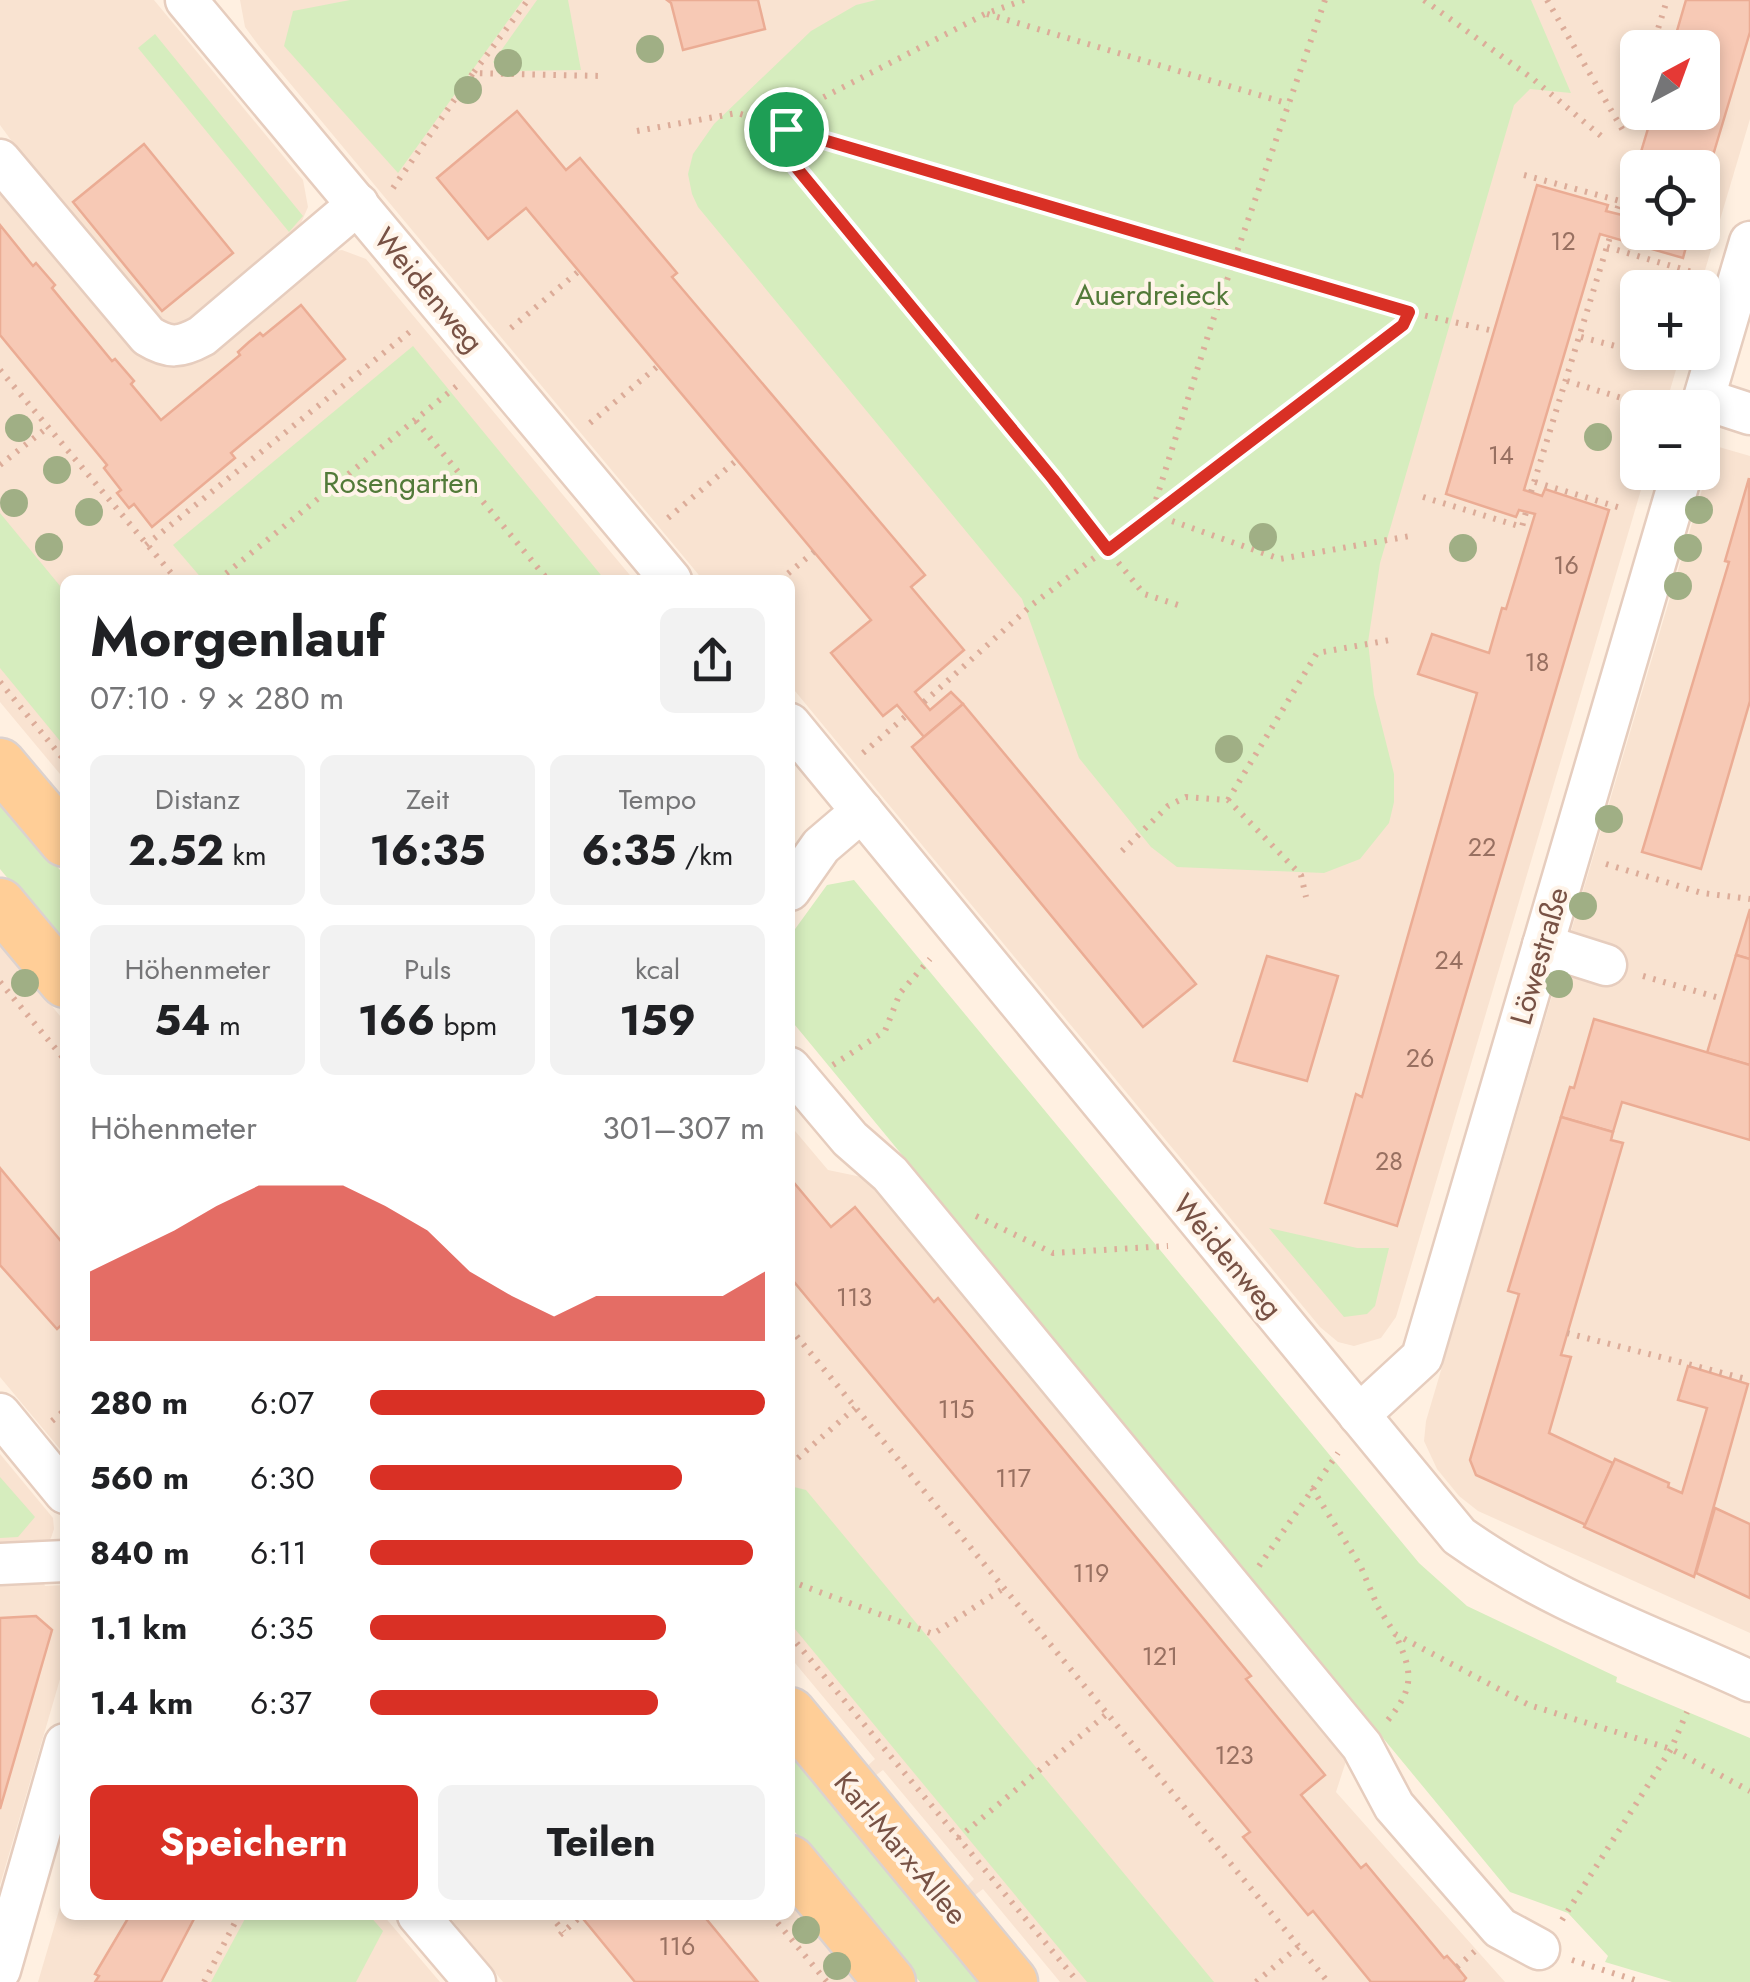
<!DOCTYPE html>
<html lang="de">
<meta charset="utf-8">
<style>
:root{--surface:#fff;--page:#f2f2f2;--text:#202124;--muted:#757577;--accent:#d93025}
body{margin:0;font-family:Jost,sans-serif;background:var(--page);color:var(--text);height:100vh;display:flex;flex-direction:column;font-size:38px;white-space:nowrap}
*{box-sizing:border-box;margin:0}
p{font-size:32px;color:var(--muted)}
.icon{flex:none;width:55px;height:55px;fill:none;stroke:currentColor;stroke-width:2;stroke-linecap:round;stroke-linejoin:round}
.map{position:relative;flex:1;overflow:hidden}
.details{position:absolute;left:60px;top:575px;width:735px;height:1345px;display:flex;flex-direction:column;background:var(--surface);border-radius:15px;box-shadow:0 5px 15px #0003}
.details>*{flex:none}
.needle{width:65px;rotate:41deg}
.tools{position:absolute;left:1620px;top:30px;display:grid;gap:20px}
.tools a{display:grid;place-items:center;width:100px;height:100px;border-radius:15px;background:var(--surface);box-shadow:0 5px 15px #0003;font-size:50px}
.pin{position:absolute;display:grid;place-items:center;width:85px;height:85px;color:#fff;margin:-42px;border:5px solid #fff;border-radius:50%;box-shadow:0 2px 10px #0007}
.round{display:grid;place-items:center;flex:none;width:105px;height:105px;border-radius:15px;background:var(--page)}
.summary{display:flex;align-items:center;justify-content:space-between;height:170px;padding:0 30px}
h1{font-size:55px;font-weight:700;line-height:75px}
.figures{display:grid;grid-template-columns:repeat(3,1fr);gap:15px;height:170px;padding:10px 30px}
.figures div{display:grid;align-content:center;border-radius:15px;background:var(--page);text-align:center}
.figures b{font-size:42px;font-weight:700}
.figures small{font-size:28px;font-weight:400}
.figures p{font-size:28px}
.chart{height:280px;padding:20px 30px}
.chart p{display:flex;justify-content:space-between}
.chart svg{width:100%;height:180px;margin-top:10px;fill:var(--accent);opacity:.7}
.button{display:flex;gap:20px;margin-top:auto;padding:20px 30px}
.button a{flex:1;height:115px;border-radius:15px;background:var(--accent);color:#fff;font-size:40px;font-weight:700;line-height:115px;text-align:center}
.button a+a{background:var(--page);color:var(--text)}
ul{padding:0 30px;list-style:none;font-size:32px}
li{display:grid;grid-template-columns:160px 120px 1fr;align-items:center;height:75px}
li i{height:25px;border-radius:12px;background:var(--accent)}
.map>svg:first-child{display:block}
.residential{fill:#f9e3d1;fill-rule:evenodd}
.green{fill:#d6edbe}
.building{fill:#f7c9b5;stroke:#ebac94;stroke-width:2.5}
.lines{fill:none;stroke-linecap:round;stroke-linejoin:round}
.minor-casing{stroke:#e6cdbe;stroke-width:45}
.major-casing{stroke:#dcd2cf;stroke-width:55}
.path{stroke:#dcac99;stroke-width:6;stroke-dasharray:2.5 8;stroke-linecap:butt}
.minor{stroke:#fff;stroke-width:40}
.major{stroke:#ffce97;stroke-width:50}
.tree{fill:#a0af85}
.route-casing{stroke:#fff;stroke-width:20}
.route{stroke:#d93025;stroke-width:12}
.labels{text-anchor:middle;dominant-baseline:central;stroke-width:8;stroke-linejoin:round;paint-order:stroke}
.number-label{font-size:25px;fill:#987061}
.street-label{font-size:30px;fill:#785245;stroke:#fff4e9}
.park-label{font-size:30px;fill:#527a39;stroke:#fff4e9}
</style>
<div class="map">
<svg width="1750" height="1982" viewBox="0 0 1750 1982">
<rect width="100%" height="100%" fill="#fff0e1"/>
<g class="residential">
<polygon points="0,0 154,0 303,180 308,207 301,223 190,321 179,324 158,322 58,205 0,125"/>
<path d="M240,0h1510v119l-50,168 -62,1v64l43,1 -16,54 -27,1v64l8,1 -250,844 -15,21 -27,8 -16,-4 -18,-15 -530,-642v-105h-87l-444,-534 -14,-19zM1638,48h64v64h-64zM1638,168h64v64h-64z"/>
<polygon points="0,181 147,356 164,365 180,364 328,252 342,250 366,259 634,580 65,580 65,780 0,702"/>
<polygon points="1719,447 1750,456 1750,1633 1478,1511 1459,1496 1437,1469 1424,1441 1426,1421 1714,449"/>
<polygon points="0,943 65,1022 65,1455 0,1377"/>
<polygon points="790,1125 828,1170 876,1180 1349,1752 1336,1792 1505,1982 1060,1982 983,1889 971,1898 964,1889 974,1879 883,1770 872,1778 864,1769 875,1759 790,1657"/>
<polygon points="0,1454 53,1518 54,1529 51,1538 42,1548 32,1550 45,1586 65,1585 65,1662 0,1885"/>
<polygon points="65,1890 65,1915 383,1915 440,1982 38,1982"/>
<polygon points="790,1898 860,1982 503,1982 448,1915 790,1915"/>
</g>
<g class="green">
<polygon points="350,0 523,0 398,173 284,46 293,11"/>
<polygon points="537,0 568,0 581,70 502,71 493,62"/>
<polygon points="876,0 1531,0 1571,93 1530,89 1514,105 1380,563 1368,642 1374,695 1394,774 1394,802 1389,823 1360,859 1324,873 1177,867 1151,847 1079,758 1022,599 698,207 692,194 688,174 693,154 714,124 811,31 856,5"/>
<polygon points="155,34 303,216 289,232 138,48"/>
<polygon points="413,346 605,580 203,580 173,545"/>
<polygon points="0,513 65,592 65,747 0,668"/>
<polygon points="0,798 65,876 65,947 0,869"/>
<polygon points="854,880 1419,1563 1467,1606 1617,1677 1616,1682 1750,1738 1750,1982 1672,1982 1605,1962 1608,1956 1568,1913 1510,1892 790,1019 790,936 827,885"/>
<polygon points="1269,1228 1357,1248 1389,1248 1375,1306 1367,1314 1344,1317"/>
<polygon points="0,1477 35,1517 18,1537 0,1538"/>
<polygon points="790,1486 806,1490 1214,1982 1087,1982 790,1623"/>
<polygon points="790,1752 981,1982 920,1982 790,1826"/>
<polygon points="247,1915 369,1915 383,1931 356,1982 211,1982"/>
</g>
<g class="building">
<polygon points="667,0 758,0 765,29 683,50 671,3"/>
<polygon points="1686,0 1750,0 1750,32 1702,192 1702,168 1638,168 1638,232 1690,232 1683,258 1600,234 1524,490 1542,496 1545,489 1609,510 1397,1226 1325,1203 1356,1094 1362,1097 1477,693 1418,674 1432,634 1489,653 1502,608 1506,609 1535,514 1519,510 1516,517 1446,494 1537,185 1608,205 1606,211 1622,215 1653,112 1702,112 1702,48 1672,48"/>
<polygon points="517,111 566,170 580,158 677,273 672,277 925,575 911,587 964,650 915,692 930,710 951,692 963,704 924,737 897,705 883,716 831,653 871,620 526,208 488,239 437,178"/>
<polygon points="144,144 233,253 162,311 73,202"/>
<polygon points="0,225 33,266 36,263 55,285 52,288 112,361 115,359 134,381 131,384 161,420 240,355 238,352 249,342 260,333 263,336 301,305 345,359 231,453 235,458 152,527 134,504 129,508 117,493 121,490 104,468 107,465 0,335"/>
<polygon points="1749,478 1750,701 1701,869 1642,852 1729,562 1725,561"/>
<polygon points="963,704 1196,984 1143,1027 912,747"/>
<polygon points="1750,909 1750,959 1736,955"/>
<polygon points="1736,955 1750,959 1750,1065 1707,1053"/>
<polygon points="1267,956 1338,976 1307,1081 1234,1061"/>
<polygon points="1594,1019 1750,1065 1750,1140 1622,1102 1613,1132 1561,1117 1570,1087 1574,1088"/>
<polygon points="1561,1117 1613,1132 1611,1140 1623,1143 1561,1355 1571,1357 1549,1433 1613,1463 1586,1525 1476,1475 1470,1460 1519,1294 1508,1291"/>
<polygon points="0,1168 65,1246 65,1322 57,1329 0,1265"/>
<polygon points="790,1178 831,1227 855,1207 934,1302 938,1298 1251,1676 1246,1679 1325,1775 1301,1795 1361,1868 1366,1864 1444,1958 1447,1956 1457,1967 1466,1978 1463,1982 1371,1982 1313,1911 1308,1915 1243,1837 1250,1832 790,1277"/>
<polygon points="1688,1366 1748,1384 1694,1577 1584,1527 1615,1459 1669,1483 1668,1487 1682,1493 1707,1408 1678,1400"/>
<polygon points="1715,1508 1750,1524 1750,1598 1696,1573"/>
<polygon points="36,1616 52,1630 0,1809 0,1618"/>
<polygon points="130,1915 196,1915 161,1982 95,1982 99,1976 95,1974"/>
<polygon points="580,1915 703,1915 758,1982 635,1982"/>
</g>
<g class="lines">
<g class="minor-casing">
<g id="minor">
<polyline points="186,0 671,580"/>
<path d="M0,160l148,176c21,13 32,12 54,0l156,-132"/>
<polyline points="1704,399 1750,414"/>
<polyline points="1701,408 1750,242"/>
<path d="M790,724l669,812c88,63 193,100 291,145"/>
<polyline points="790,890 821,846 862,811"/>
<polyline points="1543,945 1606,965"/>
<polyline points="790,1068 850,1139 890,1174 1362,1746 1394,1806 1500,1928 1539,1949"/>
<polyline points="0,1414 65,1493"/>
<polyline points="1359,1415 1422,1357 1682,472"/>
<polyline points="0,1564 65,1561"/>
<polyline points="418,1915 475,1982"/>
<polyline points="0,1970 65,1744"/>
</g>
</g>
<g class="major-casing">
<g id="major">
<polyline points="0,764 65,841"/>
<polyline points="0,904 65,982"/>
<polyline points="790,1713 1012,1982"/>
<polyline points="790,1861 890,1982"/>
</g>
</g>
<g class="path">
<polyline points="1024,0 985,14 793,113 781,151 1144,594 1181,606"/>
<polyline points="1325,0 1211,326 1155,503 1159,511 1172,521 1280,559 1410,536"/>
<polyline points="1424,0 1533,79 1601,136"/>
<polyline points="1547,0 1625,134"/>
<polyline points="987,14 1289,104"/>
<polyline points="1652,48 1667,0"/>
<polyline points="474,72 528,0"/>
<polyline points="637,131 737,113 1235,262 1409,312 1494,331"/>
<polyline points="1524,175 1620,201 1616,213"/>
<polyline points="393,188 473,73 601,76"/>
<polyline points="1607,247 1692,272"/>
<polyline points="511,328 579,271"/>
<polyline points="1581,337 1638,352"/>
<polyline points="1639,352 1677,361"/>
<polyline points="0,370 177,580"/>
<polyline points="1567,381 1651,407"/>
<polyline points="416,421 548,580"/>
<polyline points="590,423 658,366"/>
<polyline points="0,465 48,427"/>
<polyline points="1535,482 1621,508"/>
<polyline points="1531,492 1610,237"/>
<polyline points="1423,497 1522,527 1526,512"/>
<polyline points="668,518 737,460"/>
<polyline points="146,545 412,330"/>
<polyline points="218,580 458,385"/>
<polyline points="780,580 814,552"/>
<polyline points="0,682 65,761"/>
<polyline points="924,702 1033,604 1403,325 1409,312"/>
<polyline points="863,753 906,716"/>
<polyline points="1228,800 1317,653 1390,640"/>
<polyline points="1122,851 1168,806 1186,797 1228,800 1301,875 1306,897"/>
<polyline points="1606,864 1702,893 1750,899"/>
<polyline points="1643,976 1723,999"/>
<polyline points="0,982 65,1060"/>
<polyline points="833,1065 885,1031 900,993 930,959"/>
<polyline points="976,1216 1053,1253 1168,1246"/>
<polyline points="790,1328 1328,1982"/>
<polyline points="1567,1333 1750,1380"/>
<polyline points="52,1421 65,1410"/>
<polyline points="790,1465 855,1408"/>
<polyline points="1312,1488 1360,1565 1378,1607 1395,1634 1529,1705 1671,1749 1750,1791"/>
<polyline points="1259,1566 1338,1453"/>
<polyline points="790,1581 933,1634 1004,1588"/>
<polyline points="790,1635 1078,1982"/>
<path d="M1388,1720c27,-33 25,-48 7,-86"/>
<polyline points="958,1838 1108,1713"/>
<polyline points="550,1915 564,1932"/>
<polyline points="771,1915 827,1982"/>
<polyline points="1562,1920 1671,1749 1687,1712"/>
<polyline points="560,1935 581,1916"/>
<polyline points="1572,1960 1641,1982"/>
<polyline points="1457,1967 1475,1951"/>
<polyline points="204,1982 239,1915"/>
<polyline points="1256,1982 1299,1946"/>
</g>
<use href="#minor" class="minor"/>
<use href="#major" class="major"/>
</g>
<g class="tree">
<circle cx="650" cy="49" r="14"/>
<circle cx="508" cy="63" r="14"/>
<circle cx="468" cy="90" r="14"/>
<circle cx="19" cy="428" r="14"/>
<circle cx="1598" cy="437" r="14"/>
<circle cx="57" cy="470" r="14"/>
<circle cx="14" cy="503" r="14"/>
<circle cx="1699" cy="510" r="14"/>
<circle cx="89" cy="512" r="14"/>
<circle cx="1263" cy="537" r="14"/>
<circle cx="49" cy="547" r="14"/>
<circle cx="1463" cy="548" r="14"/>
<circle cx="1688" cy="548" r="14"/>
<circle cx="1678" cy="586" r="14"/>
<circle cx="1229" cy="749" r="14"/>
<circle cx="1609" cy="819" r="14"/>
<circle cx="1583" cy="906" r="14"/>
<circle cx="25" cy="983" r="14"/>
<circle cx="1559" cy="984" r="14"/>
<circle cx="806" cy="1930" r="14"/>
<circle cx="837" cy="1966" r="14"/>
</g>
<g class="lines">
<g class="route-casing">
<polygon id="route" points="786,129 1409,312 1403,325 1108,550 1053,479 782,150"/>
</g>
<use href="#route" class="route"/>
</g>
<g class="labels">
<g class="number-label">
<text x="1563" y="241">12</text>
<text x="1501" y="455">14</text>
<text x="1566" y="565">16</text>
<text x="1537" y="662">18</text>
<text x="1482" y="847">22</text>
<text x="1449" y="960">24</text>
<text x="1420" y="1058">26</text>
<text x="1389" y="1161">28</text>
<text x="854" y="1297">113</text>
<text x="956" y="1409">115</text>
<text x="1013" y="1478">117</text>
<text x="1091" y="1573">119</text>
<text x="1160" y="1656">121</text>
<text x="1234" y="1755">123</text>
<text x="677" y="1946">116</text>
</g>
<g class="street-label">
<text transform="translate(429 290) rotate(50)">Weidenweg</text>
<text transform="translate(1539 956) rotate(-74)">Löwestraße</text>
<text transform="translate(1228 1256) rotate(50)">Weidenweg</text>
<text transform="translate(901 1848) rotate(50)">Karl-Marx-Allee</text>
</g>
<g class="park-label">
<text x="1152" y="294">Auerdreieck</text>
<text x="401" y="482">Rosengarten</text>
</g>
</g>
</svg>
<div class="tools">
<a><svg class="needle" viewBox="-14 -14 28 28"><path d="M0-13l5 13h-10z" fill="#e53935"/><path d="M0 13l5-13h-10z" fill="#757577"/></svg></a>
<a><svg class="icon" aria-label="locate" viewBox="0 0 24 24"><circle cx="12" cy="12" r="6"/><path d="M12 2v4M12 18v4M2 12h4M18 12h4"/></svg></a>
<a>+</a>
<a>−</a>
</div>
<div class="pin" style="left:786px;top:129px;background:#1e9e55"><svg class="icon" aria-label="arrive" viewBox="0 0 24 24"><path d="M6 21V4h12l-3 4 3 4H6"/></svg></div>
<section class="details">
<div class="summary"><div><h1>Morgenlauf</h1><p>07:10 · 9 × 280 m</p></div><a class="round"><svg class="icon" aria-label="share" viewBox="0 0 24 24"><path d="M12 15V3M7 8l5-5 5 5M5 13v7h14v-7"/></svg></a></div>
<div class="figures">
<div><p>Distanz</p><b>2.52<small> km</small></b></div>
<div><p>Zeit</p><b>16:35</b></div>
<div><p>Tempo</p><b>6:35<small> /km</small></b></div>
</div>
<div class="figures">
<div><p>Höhenmeter</p><b>54<small> m</small></b></div>
<div><p>Puls</p><b>166<small> bpm</small></b></div>
<div><p>kcal</p><b>159</b></div>
</div>
<div class="chart"><p><span>Höhenmeter</span>301–307 m</p>
<svg viewBox="0 0 160 44" preserveAspectRatio="none"><path d="M0 44V27L10 22L20 17L30 11L40 6L50 6L60 6L70 11L80 17L90 27L100 33L110 38L120 33L130 33L140 33L150 33L160 27V44z"/></svg>
</div>
<ul>
<li><b>280 m</b>6:07<i style="width:100%"></i></li>
<li><b>560 m</b>6:30<i style="width:79%"></i></li>
<li><b>840 m</b>6:11<i style="width:97%"></i></li>
<li><b>1.1 km</b>6:35<i style="width:75%"></i></li>
<li><b>1.4 km</b>6:37<i style="width:73%"></i></li>
</ul>
<div class="button"><a>Speichern</a><a>Teilen</a></div>
</section>
</div>
